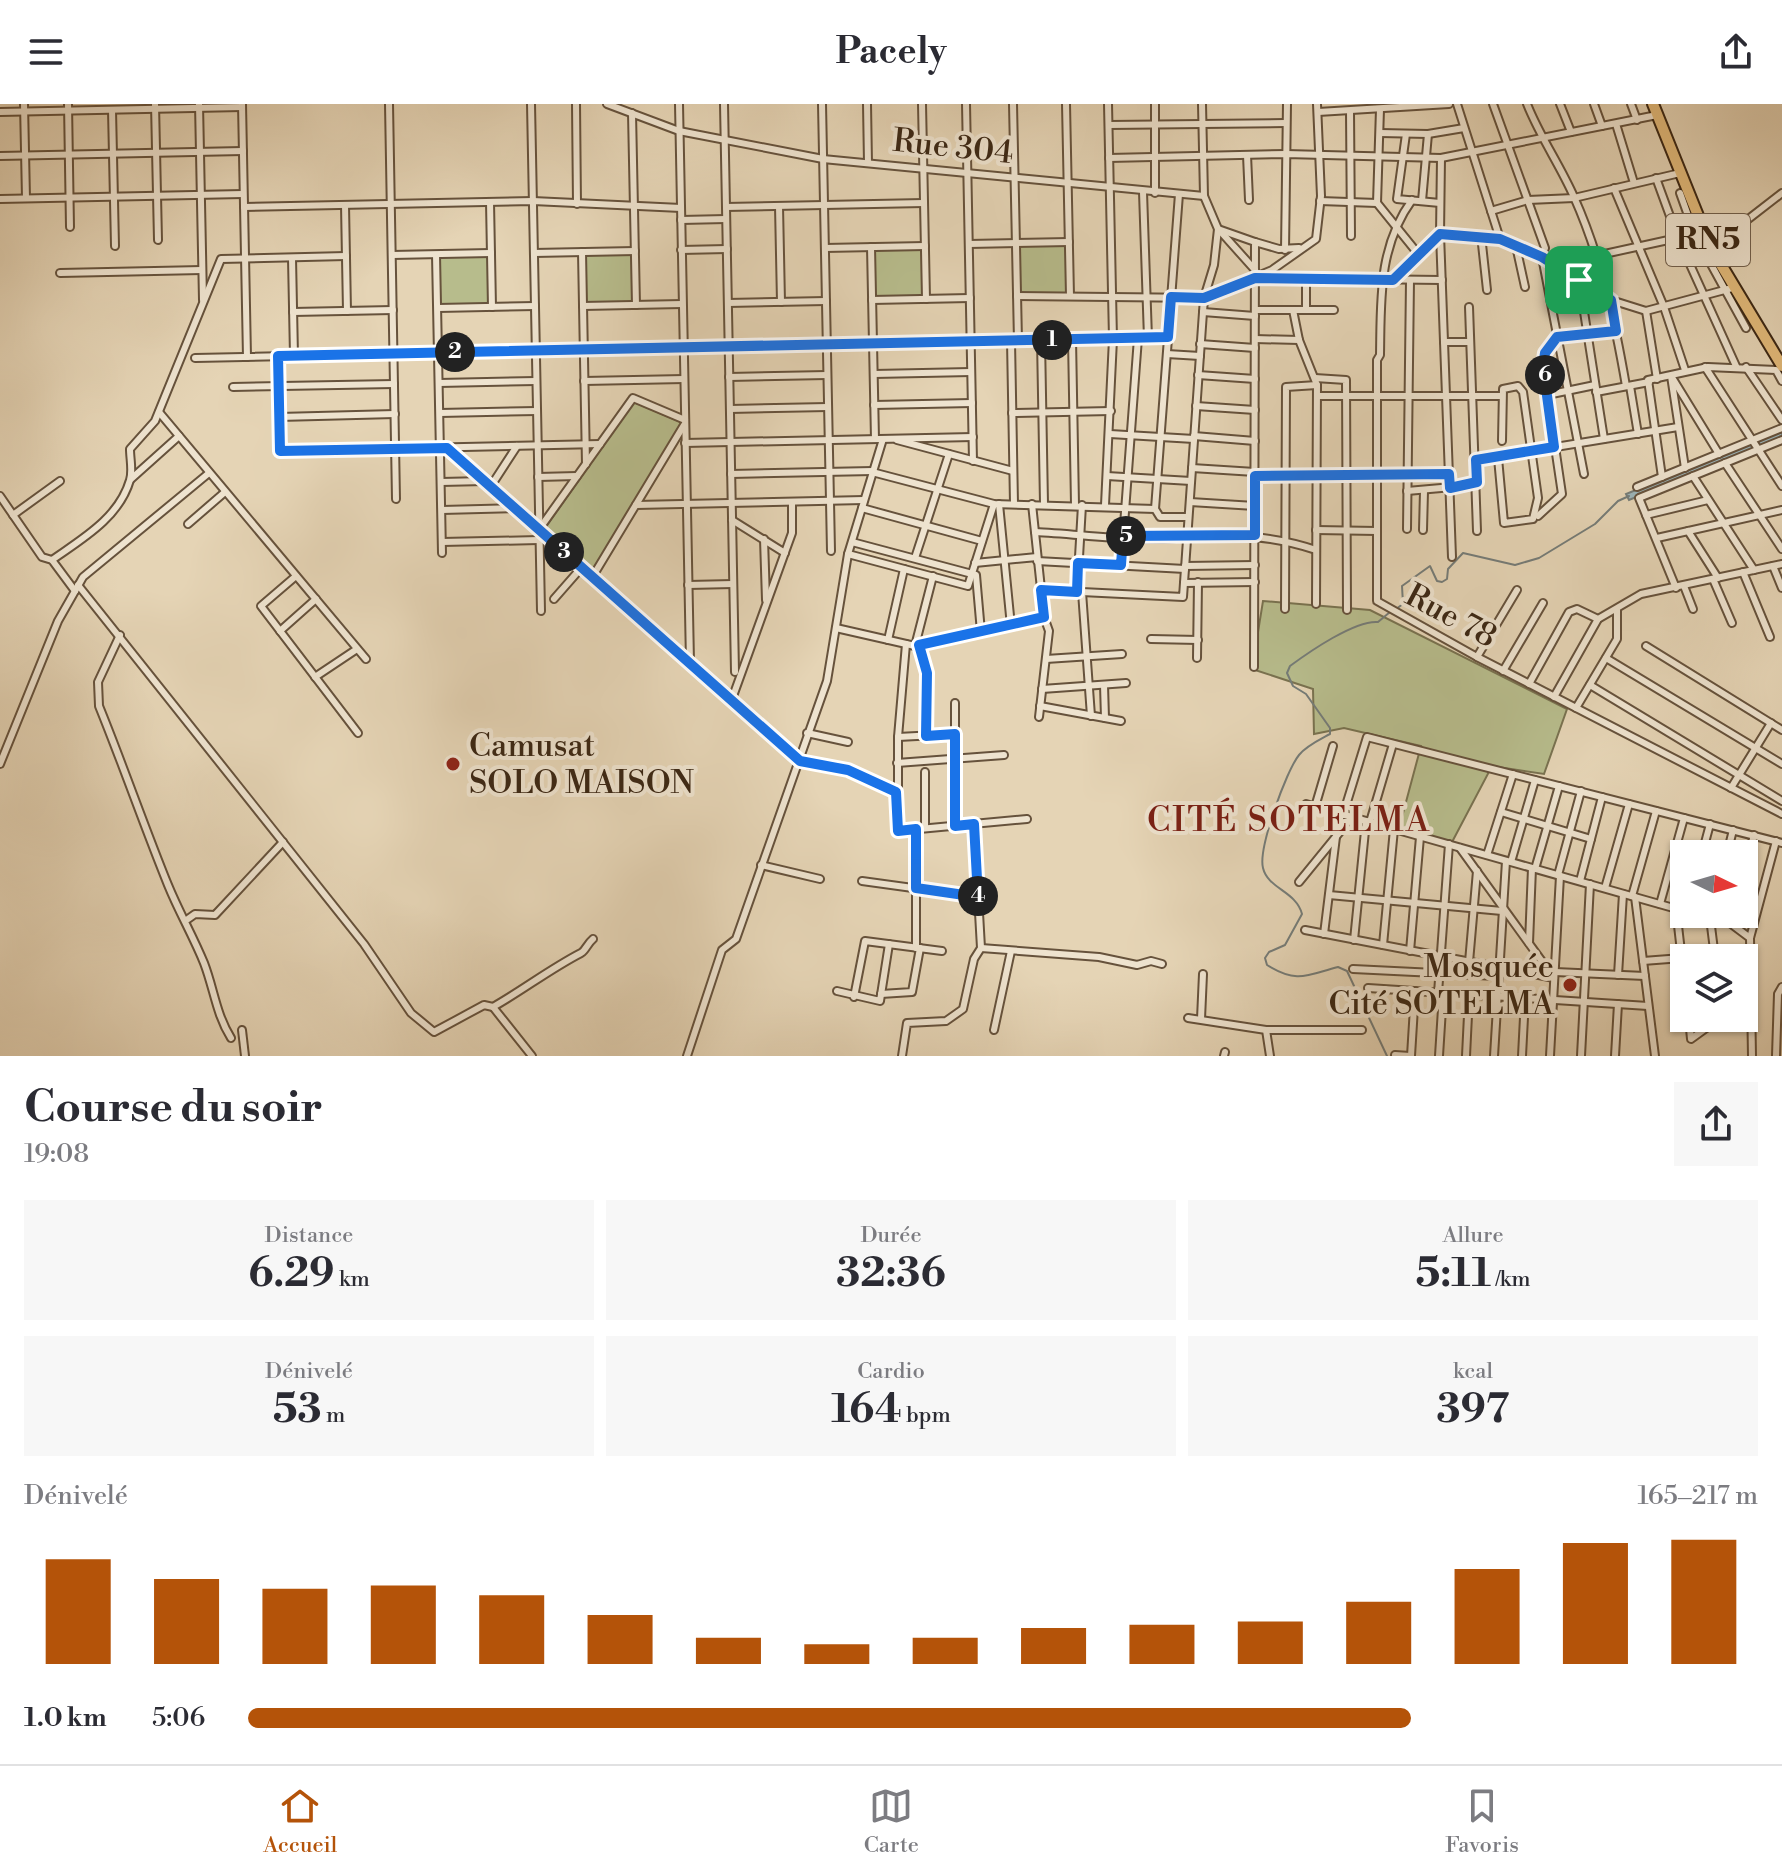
<!DOCTYPE html>
<html lang="fr">
<meta charset="utf-8">
<style>
:root{--surface:#fff;--page:#f7f7f7;--text:#2b2b33;--muted:#7c7c81;--line:#e1e1e2;--accent:#b45309}
body{margin:0;font-family:"Libre Bodoni",serif;background:var(--page);color:var(--text);height:100vh;display:flex;flex-direction:column;font-size:30px;white-space:nowrap}
*{box-sizing:border-box;margin:0}
p{font-size:26px;color:var(--muted)}
.icon{flex:none;width:44px;height:44px;fill:none;stroke:currentColor;stroke-width:2;stroke-linecap:round;stroke-linejoin:round}
.map{position:relative;height:952px;overflow:hidden}
.panel{display:flex;flex-direction:column;background:var(--surface);flex:1}
.panel>*{flex:none}
.needle{width:52px;rotate:95deg}
.buttons{position:absolute;left:1670px;top:736px;display:grid;gap:16px}
.buttons a{display:grid;place-items:center;width:88px;height:88px;border-radius:0px;background:var(--surface);box-shadow:0 2px 6px #0004;font-size:40px}
.pin{position:absolute;display:grid;place-items:center;width:68px;height:68px;color:#fff;margin:-34px;border-radius:16px;box-shadow:0 4px 12px #0006}
.km{position:absolute;width:40px;height:40px;margin:-20px;border-radius:50%;background:#222;color:#fff;font-size:22px;line-height:40px;text-align:center}
.round{display:grid;place-items:center;flex:none;width:84px;height:84px;border-radius:0px;background:var(--page)}
.head{display:flex;align-items:center;justify-content:space-between;height:136px;padding:0 24px}
h1{font-size:44px;font-weight:700;line-height:60px}
.metrics{display:grid;grid-template-columns:repeat(3,1fr);gap:12px;height:136px;padding:8px 24px}
.metrics div{display:grid;align-content:center;border-radius:0px;background:var(--page);text-align:center}
.metrics b{font-size:40px;font-weight:700}
.metrics small{font-size:22px;font-weight:400}
.metrics p{font-size:22px}
.chart{height:224px;padding:16px 24px}
.chart p{display:flex;justify-content:space-between}
.chart svg{width:100%;height:144px;margin-top:8px;stroke:var(--accent);stroke-width:6}
ul{padding:0 24px;list-style:none;font-size:26px}
li{display:grid;grid-template-columns:128px 96px 1fr;align-items:center;height:60px}
li i{height:20px;border-radius:10px;background:var(--accent)}
header{display:flex;justify-content:space-between;align-items:center;height:104px;padding:0 24px;background:var(--surface);font-size:36px;font-weight:700}
.tabs{display:flex;justify-content:space-around;align-items:center;height:112px;border-top:2px solid var(--line);background:var(--surface);font-size:22px;color:var(--muted)}
.tabs a{display:grid;justify-items:center;gap:4px}
.tabs .on{color:var(--accent)}
.map>svg:first-child{display:block}
.green{fill:#b7bc8c;stroke:#797250;stroke-width:2}
.water{fill:#9cb5ba;stroke:#757c78;stroke-width:2}
.lines{fill:none;stroke-linecap:round;stroke-linejoin:round}
.stream{stroke:#757c78;stroke-width:2}
.minor-casing{stroke:#66523c;stroke-width:10}
.highway-casing{stroke:#3b2714;stroke-width:14}
.minor{stroke:#eee3cf;stroke-width:6}
.highway{stroke:#e2ba7a;stroke-width:10}
.route-casing{stroke:#fff;stroke-width:16}
.route{stroke:#1a73e8;stroke-width:10}
.poi-dot{fill:#8f2418;stroke:#eee3cf;stroke-width:3}
.labels{text-anchor:middle;dominant-baseline:central;stroke-width:8;stroke-linejoin:round;paint-order:stroke}
.shield{fill:#eee3cf;stroke:#715f4c;stroke-width:2}
.shield-label{font-size:30px;font-weight:bold;fill:#3b2714}
.street-label{font-size:32px;fill:#3b2714;stroke:#eee3cf}
.poi-label{font-size:32px;fill:#3b2714;stroke:#eee3cf;text-anchor:start}
.neighbourhood-label{font-size:34px;letter-spacing:2px;fill:#7a1f14;stroke:#eee3cf}
</style>
<header><svg class="icon" aria-label="menu" viewBox="0 0 24 24"><path d="M4 6h16M4 12h16M4 18h16"/></svg>Pacely<svg class="icon" aria-label="share" viewBox="0 0 24 24"><path d="M12 15V3M7 8l5-5 5 5M5 13v7h14v-7"/></svg></header>
<div class="map">
<svg width="1782" height="952" viewBox="0 0 1782 952">
<rect width="100%" height="100%" fill="#e5d4b5"/>
<filter id="stains"><feTurbulence type="fractalNoise" baseFrequency=".0025" numOctaves="4"/><feColorMatrix values="0 0 0 0 .2 0 0 0 0 .09 0 0 0 0 .02 0 0 0 .5 -.17"/></filter>
<radialGradient id="worn" r=".72"><stop offset=".6" stop-color="#630" stop-opacity="0"/><stop offset="1" stop-color="#630" stop-opacity=".3"/></radialGradient>
<g class="green">
<polygon points="1067,140 1068,190 1018,191 1017,142"/>
<polygon points="924,144 924,193 874,194 873,145"/>
<polygon points="634,150 635,199 584,200 584,151"/>
<polygon points="439,152 490,152 490,201 440,201"/>
<polygon points="634,298 683,319 592,470 543,427"/>
<polygon points="1263,497 1370,506 1567,605 1544,670 1492,662 1451,740 1399,724 1421,642 1344,624 1314,630 1313,585 1252,565"/>
</g>
<polygon class="water" points="1782,326 1782,334 1629,396 1626,390"/>
<g class="lines">
<g class="stream">
<polyline points="1396,505 1403,500 1402,482 1430,462 1437,477 1442,478 1447,475 1448,465 1463,449 1515,461 1539,454 1595,420 1618,397 1629,392"/>
<path d="M1387,952l-40,-85 -9,-4c-31,8 -40,17 -71,-2l-2,-7 4,-6 16,-7 17,-31c-6,-23 -34,-25 -39,-46 -5,-19 23,-97 36,-113 7,-9 20,-15 31,-21v-6l-24,-34 -13,-8 -6,-13 3,-7c19,-14 65,-46 88,-44l12,-10"/>
</g>
<g class="minor-casing">
<g id="minor">
<polyline points="24,0 26,94"/>
<polyline points="68,0 70,123"/>
<polyline points="155,0 158,136"/>
<polyline points="199,0 203,196"/>
<polyline points="242,0 247,253"/>
<polyline points="389,0 396,395"/>
<polyline points="531,0 541,507"/>
<polyline points="576,0 577,100"/>
<polyline points="607,0 679,27 823,55 1204,92"/>
<polyline points="679,0 690,558"/>
<polyline points="724,0 735,568"/>
<polyline points="822,0 831,447"/>
<polyline points="867,0 868,59"/>
<polyline points="922,0 926,195"/>
<polyline points="966,0 973,357"/>
<polyline points="1013,0 1018,237"/>
<polyline points="1066,0 1070,192"/>
<polyline points="1155,0 1155,89"/>
<polyline points="1457,0 1500,135"/>
<polyline points="1493,0 1545,144 1542,153 1584,370"/>
<path d="M1527,0c13,33 33,61 47,93 27,60 41,125 52,189"/>
<polyline points="1560,0 1571,28"/>
<polyline points="1594,0 1602,22"/>
<polyline points="1631,0 1637,16"/>
<polyline points="1380,5 1377,99 1419,151"/>
<polyline points="112,6 115,142"/>
<polyline points="1350,7 1351,132"/>
<polyline points="0,8 242,3"/>
<polyline points="1318,8 1449,0"/>
<polyline points="632,9 636,201"/>
<polyline points="1616,20 1634,79"/>
<polyline points="1109,21 1286,19"/>
<polyline points="1380,29 1428,30 1464,24"/>
<polyline points="1406,30 1397,95 1440,99"/>
<polyline points="1247,51 1249,96"/>
<polyline points="0,52 243,47"/>
<polyline points="1109,54 1286,50 1441,54 1657,11"/>
<polyline points="1441,54 1440,130 1452,453"/>
<polyline points="1656,74 1678,134 1736,262"/>
<polyline points="1614,84 1664,203 1685,266"/>
<polyline points="1143,88 1148,234"/>
<polyline points="1680,89 1695,131 1746,224"/>
<polyline points="0,95 243,90"/>
<path d="M1412,96c-34,47 -31,100 -32,155l-3,5v241l100,56 305,157"/>
<polyline points="1320,97 1377,99"/>
<polyline points="1422,97 1428,30"/>
<polyline points="490,98 492,203"/>
<polyline points="345,101 347,207"/>
<polyline points="779,102 781,198"/>
<polyline points="244,103 533,97 681,104"/>
<polyline points="726,103 924,99"/>
<polyline points="1491,107 1528,96 1574,94 1680,69"/>
<polyline points="681,116 726,115"/>
<polyline points="1218,125 1255,138 1254,563"/>
<polyline points="1221,128 1255,166"/>
<polyline points="1481,131 1487,186"/>
<polyline points="1255,138 1279,145 1299,144"/>
<polyline points="969,140 1069,138"/>
<polyline points="1516,142 1525,183"/>
<polyline points="871,143 875,335"/>
<polyline points="825,144 925,142"/>
<polyline points="1711,144 1782,89"/>
<polyline points="681,146 727,145"/>
<polyline points="1285,146 1287,0"/>
<polyline points="582,148 586,360"/>
<polyline points="534,149 635,147"/>
<polyline points="392,151 491,149"/>
<polyline points="436,151 442,449"/>
<polyline points="292,154 294,252"/>
<polyline points="1554,161 1705,128"/>
<polyline points="60,169 202,166"/>
<polyline points="1259,174 1442,176"/>
<polyline points="1393,176 1440,130 1500,135 1542,153 1611,196 1646,207 1732,184"/>
<polyline points="1579,176 1604,335"/>
<polyline points="1017,192 1204,194 1272,166 1316,135 1321,92 1317,0"/>
<polyline points="872,196 970,194"/>
<polyline points="728,199 826,197"/>
<polyline points="583,202 682,200"/>
<polyline points="1469,203 1477,427"/>
<polyline points="438,204 535,202"/>
<polyline points="1255,206 1334,206"/>
<polyline points="1293,206 1299,236 1317,281 1316,500"/>
<polyline points="1306,206 1306,175"/>
<polyline points="1646,207 1657,275"/>
<polyline points="293,208 393,206"/>
<polyline points="1203,208 1255,212"/>
<polyline points="1072,235 1075,401"/>
<polyline points="1255,235 1299,236"/>
<polyline points="1041,236 1044,400"/>
<polyline points="1011,237 1014,400"/>
<polyline points="1444,238 1470,238"/>
<polyline points="1200,240 1255,244"/>
<polyline points="1167,250 1200,252"/>
<polyline points="278,252 280,347 600,340"/>
<polyline points="195,254 1168,233"/>
<polyline points="1705,263 1782,382"/>
<polyline points="1746,263 1782,316"/>
<polyline points="874,270 971,268"/>
<polyline points="1198,271 1255,275"/>
<polyline points="1671,272 1685,364"/>
<polyline points="729,273 827,271"/>
<polyline points="1315,274 1346,276 1347,506"/>
<polyline points="1673,275 1719,350"/>
<polyline points="584,277 684,275"/>
<polyline points="439,279 536,277"/>
<polyline points="1630,282 1638,330"/>
<polyline points="233,283 394,280"/>
<polyline points="1596,288 1649,278"/>
<polyline points="1547,291 1595,281"/>
<polyline points="1317,292 1502,292"/>
<polyline points="874,301 972,299"/>
<polyline points="1196,302 1255,306"/>
<polyline points="730,305 828,303"/>
<polyline points="159,308 366,555"/>
<polyline points="440,309 537,307"/>
<polyline points="1012,309 1111,307"/>
<polyline points="279,313 395,310"/>
<polyline points="1110,330 1194,335"/>
<polyline points="1194,332 1255,337"/>
<polyline points="897,336 1013,367"/>
<polyline points="685,339 973,333"/>
<polyline points="447,344 800,657 848,666 896,688"/>
<polyline points="1498,354 1504,419 1533,415 1538,394 1523,288 1518,282 1503,285 1502,337"/>
<polyline points="1476,356 1678,323"/>
<polyline points="1725,359 1782,445"/>
<polyline points="1192,364 1255,368"/>
<polyline points="872,368 994,400 1155,405 1160,413 1188,413"/>
<polyline points="731,370 873,367"/>
<polyline points="1107,372 1191,377"/>
<polyline points="1255,372 1449,370"/>
<polyline points="1693,372 1754,466"/>
<polyline points="538,373 577,372"/>
<polyline points="1662,373 1648,276 1708,263 1776,266 1782,277"/>
<polyline points="131,375 179,332"/>
<polyline points="441,378 485,377"/>
<polyline points="491,382 517,342"/>
<polyline points="1637,383 1782,324"/>
<polyline points="1407,387 1464,382 1477,378"/>
<polyline points="0,392 42,453 52,456 75,487"/>
<polyline points="1190,398 1255,402"/>
<polyline points="999,400 1011,522"/>
<polyline points="1032,400 1044,513 1049,527 1039,613"/>
<polyline points="636,401 864,396"/>
<polyline points="1105,401 1113,235 1108,0"/>
<polyline points="862,404 982,437"/>
<polyline points="1155,405 1179,90"/>
<polyline points="442,406 515,404"/>
<polyline points="13,411 60,377"/>
<polyline points="1646,411 1708,396"/>
<polyline points="1538,412 1562,390 1543,262 1545,249 1557,233 1616,227"/>
<polyline points="732,416 785,449"/>
<polyline points="188,420 225,388"/>
<polyline points="540,424 633,294 685,316"/>
<polyline points="1407,425 1410,176"/>
<polyline points="1316,426 1377,427"/>
<polyline points="1423,426 1424,387"/>
<polyline points="1688,427 1718,474"/>
<path d="M1035,428c46,2 95,10 141,6 49,-4 93,-4 140,12"/>
<polyline points="1657,434 1782,406"/>
<polyline points="764,435 766,496"/>
<polyline points="442,438 539,436"/>
<polyline points="852,438 976,471 981,528"/>
<polyline points="848,450 968,482 994,400"/>
<polyline points="915,454 949,350"/>
<path d="M52,456c30,-21 67,-42 78,-80 3,-9 0,-21 0,-31l25,-28 66,-162 125,-3"/>
<polyline points="1037,457 1185,465"/>
<polyline points="975,459 1037,453"/>
<polyline points="1121,461 1138,234"/>
<polyline points="1185,462 1255,461"/>
<polyline points="1773,462 1782,484"/>
<polyline points="1743,468 1770,533"/>
<polyline points="296,472 261,502 358,629"/>
<polyline points="593,472 684,321"/>
<polyline points="1713,475 1732,519"/>
<polyline points="1184,479 1255,478"/>
<polyline points="78,481 364,840 411,909 434,928 484,901 493,903"/>
<polyline points="688,481 733,480"/>
<polyline points="1684,482 1693,505"/>
<polyline points="1676,484 1639,394 1782,336"/>
<polyline points="1041,486 1183,493 1204,194 1214,161 1218,125 1204,92 1202,0"/>
<polyline points="1077,488 1082,401"/>
<polyline points="1082,488 1091,612"/>
<polyline points="554,495 582,463"/>
<polyline points="1285,505 1286,283 1317,281"/>
<polyline points="836,524 915,542 1044,513"/>
<polyline points="280,527 316,495"/>
<path d="M120,531l-22,47 1,24c24,59 45,120 69,179 11,27 25,51 36,78 10,26 12,51 27,75"/>
<polyline points="1151,535 1198,536"/>
<polyline points="888,536 904,465"/>
<polyline points="906,540 898,633 898,727 1027,715"/>
<polyline points="919,541 927,569 926,632"/>
<polyline points="915,542 933,472"/>
<polyline points="1646,542 1782,626"/>
<polyline points="1477,553 1517,486"/>
<polyline points="1197,554 1198,478"/>
<polyline points="1606,554 1782,660"/>
<polyline points="1046,555 1122,550"/>
<polyline points="1503,567 1543,499"/>
<polyline points="315,573 357,545"/>
<polyline points="1529,580 1569,508 1577,505 1598,515"/>
<polyline points="1104,581 1105,614"/>
<polyline points="1590,581 1782,697"/>
<polyline points="1042,585 1126,579"/>
<polyline points="1554,593 1598,515 1641,490 1782,460"/>
<polyline points="732,595 792,429 792,398"/>
<polyline points="1040,602 1121,617"/>
<polyline points="1576,604 1617,535 1617,506"/>
<polyline points="807,629 848,638"/>
<polyline points="898,633 955,630"/>
<polyline points="897,659 1004,651"/>
<polyline points="0,660 58,517 83,473 209,369"/>
<polyline points="925,668 925,724"/>
<polyline points="1731,684 1771,619"/>
<polyline points="1306,700 1684,807"/>
<polyline points="1315,703 1333,642"/>
<polyline points="1501,708 1591,735"/>
<polyline points="1343,711 1367,633 1782,739"/>
<polyline points="1370,718 1393,640"/>
<polyline points="955,722 955,599"/>
<polyline points="916,725 916,844"/>
<polyline points="1460,744 1554,874"/>
<polyline points="1702,750 1710,720"/>
<polyline points="1727,750 1733,726"/>
<polyline points="1487,751 1513,670"/>
<polyline points="1511,758 1535,676"/>
<polyline points="761,761 820,775"/>
<polyline points="1535,765 1559,682"/>
<polyline points="1744,768 1754,731"/>
<polyline points="1558,771 1581,687"/>
<polyline points="862,777 978,793"/>
<polyline points="1580,777 1602,693"/>
<polyline points="1299,778 1352,713"/>
<polyline points="1605,784 1629,700"/>
<polyline points="1329,791 1502,807"/>
<polyline points="1632,792 1656,707"/>
<polyline points="1635,793 1655,952"/>
<polyline points="1660,800 1684,714"/>
<polyline points="1676,804 1684,874"/>
<polyline points="1696,810 1730,819 1750,834"/>
<polyline points="1710,814 1715,854"/>
<polyline points="188,815 195,810 215,811 283,738"/>
<polyline points="1305,826 1554,874"/>
<polyline points="1324,830 1336,733"/>
<polyline points="1354,836 1366,717"/>
<polyline points="1529,839 1532,764"/>
<polyline points="1383,841 1394,725"/>
<polyline points="981,844 1099,853 1137,861 1151,857 1162,860"/>
<polyline points="1410,847 1420,733"/>
<polyline points="1643,857 1682,854"/>
<polyline points="1469,858 1477,767"/>
<polyline points="1353,865 1497,872"/>
<polyline points="1555,868 1645,872"/>
<polyline points="1618,871 1623,790"/>
<polyline points="1368,884 1648,902"/>
<polyline points="837,887 880,897 889,840"/>
<polyline points="1438,889 1449,740"/>
<polyline points="881,890 912,888 920,844"/>
<polyline points="854,893 865,837 942,847"/>
<polyline points="1188,914 1266,926 1270,952"/>
<polyline points="1689,914 1691,935 1720,914"/>
<polyline points="1201,915 1203,870"/>
<polyline points="242,926 245,952"/>
<polyline points="994,926 1011,847"/>
<polyline points="1266,926 1362,926"/>
<polyline points="1395,951 1410,952"/>
<path d="M532,952l-39,-49c30,-17 57,-38 88,-54 5,-3 6,-9 12,-14"/>
<polyline points="687,952 722,846 736,835 827,577 848,450 883,335"/>
<polyline points="902,952 907,919 946,917 963,905 974,855 981,844 974,720"/>
<polyline points="1224,952 1225,948"/>
<polyline points="1411,952 1415,887"/>
<polyline points="1439,952 1443,889"/>
<polyline points="1466,952 1469,891"/>
<polyline points="1494,952 1506,757"/>
<polyline points="1522,952 1525,894"/>
<polyline points="1550,952 1560,772"/>
<polyline points="1581,952 1590,780"/>
<polyline points="1615,952 1618,900"/>
<polyline points="1752,952 1750,834 1776,737"/>
<polyline points="1776,952 1778,890 1782,883"/>
</g>
</g>
<g class="highway-casing">
<polyline id="highway" points="1653,0 1711,144 1782,262"/>
</g>
<use href="#minor" class="minor"/>
<use href="#highway" class="highway"/>
</g>
<g class="lines">
<g class="route-casing">
<polygon id="route" points="1440,130 1500,135 1542,153 1611,196 1616,227 1557,233 1545,249 1543,262 1554,343 1476,356 1477,378 1450,384 1449,370 1255,372 1255,431 1123,432 1121,461 1078,459 1077,488 1041,486 1044,513 919,541 927,569 926,632 955,630 955,722 974,720 978,793 916,784 916,725 898,727 896,688 848,666 800,657 447,344 280,347 278,252 1168,233 1171,193 1204,194 1255,174 1393,176"/>
</g>
<use href="#route" class="route"/>
</g>
<g class="poi-dot">
<circle cx="453" cy="660" r="8"/>
<circle cx="1570" cy="881" r="8"/>
</g>
<g class="labels">
<rect class="shield" x="1666" y="110" width="84" height="52" rx="6"/>
<g class="shield-label">
<text x="1708" y="136">RN5</text>
</g>
<g class="street-label">
<text transform="translate(953 43) rotate(6)">Rue 304</text>
<text transform="translate(1451 512) rotate(28)">Rue 78</text>
</g>
<g class="poi-label">
<text x="469" y="642">Camusat<tspan x="469" dy="37">SOLO MAISON</tspan></text>
<text x="1554" y="863" text-anchor="end">Mosquée<tspan x="1554" dy="37">Cité SOTELMA</tspan></text>
</g>
<g class="neighbourhood-label">
<text x="1289" y="717">CITÉ SOTELMA</text>
</g>
</g>
<rect width="100%" height="100%" filter="url(#stains)"/>
<rect width="100%" height="100%" fill="url(#worn)"/>
</svg>
<div class="buttons">
<a><svg class="needle" viewBox="-14 -14 28 28"><path d="M0-13l5 13h-10z" fill="#e53935"/><path d="M0 13l5-13h-10z" fill="#7c7c81"/></svg></a>
<a><svg class="icon" aria-label="layers" viewBox="0 0 24 24"><path d="M12 4l9 5-9 5-9-5zM3 14l9 5 9-5"/></svg></a>
</div>
<div class="pin" style="left:1579px;top:176px;background:#1e9e55"><svg class="icon" aria-label="arrive" viewBox="0 0 24 24"><path d="M6 21V4h12l-3 4 3 4H6"/></svg></div>
<b class="km" style="left:1052px;top:236px">1</b>
<b class="km" style="left:455px;top:248px">2</b>
<b class="km" style="left:564px;top:448px">3</b>
<b class="km" style="left:978px;top:792px">4</b>
<b class="km" style="left:1126px;top:432px">5</b>
<b class="km" style="left:1545px;top:271px">6</b>
</div>
<section class="panel">
<div class="head"><div><h1>Course du soir</h1><p>19:08</p></div><a class="round"><svg class="icon" aria-label="share" viewBox="0 0 24 24"><path d="M12 15V3M7 8l5-5 5 5M5 13v7h14v-7"/></svg></a></div>
<div class="metrics">
<div><p>Distance</p><b>6.29<small> km</small></b></div>
<div><p>Durée</p><b>32:36</b></div>
<div><p>Allure</p><b>5:11<small> /km</small></b></div>
</div>
<div class="metrics">
<div><p>Dénivelé</p><b>53<small> m</small></b></div>
<div><p>Cardio</p><b>164<small> bpm</small></b></div>
<div><p>kcal</p><b>397</b></div>
</div>
<div class="chart"><p><span>Dénivelé</span>165–217 m</p>
<svg viewBox="0 0 160 44" preserveAspectRatio="none"><path d="M5 44V12M15 44V18M25 44V21M35 44V20M45 44V23M55 44V29M65 44V36M75 44V38M85 44V36M95 44V33M105 44V32M115 44V31M125 44V25M135 44V15M145 44V7M155 44V6"/></svg>
</div>
<ul>
<li><b>1.0 km</b>5:06<i style="width:77%"></i></li>
</ul>
</section>
<nav class="tabs">
<a class="on"><svg class="icon" aria-label="home" viewBox="0 0 24 24"><path d="M3 11l9-7 9 7M6 9v11h12V9"/></svg>Accueil</a>
<a><svg class="icon" aria-label="map" viewBox="0 0 24 24"><path d="M3 6l6-2 6 2 6-2v14l-6 2-6-2-6 2zM9 4v14M15 6v14"/></svg>Carte</a>
<a><svg class="icon" aria-label="saved" viewBox="0 0 24 24"><path d="M7 4h10v16l-5-4-5 4z"/></svg>Favoris</a>
</nav>
